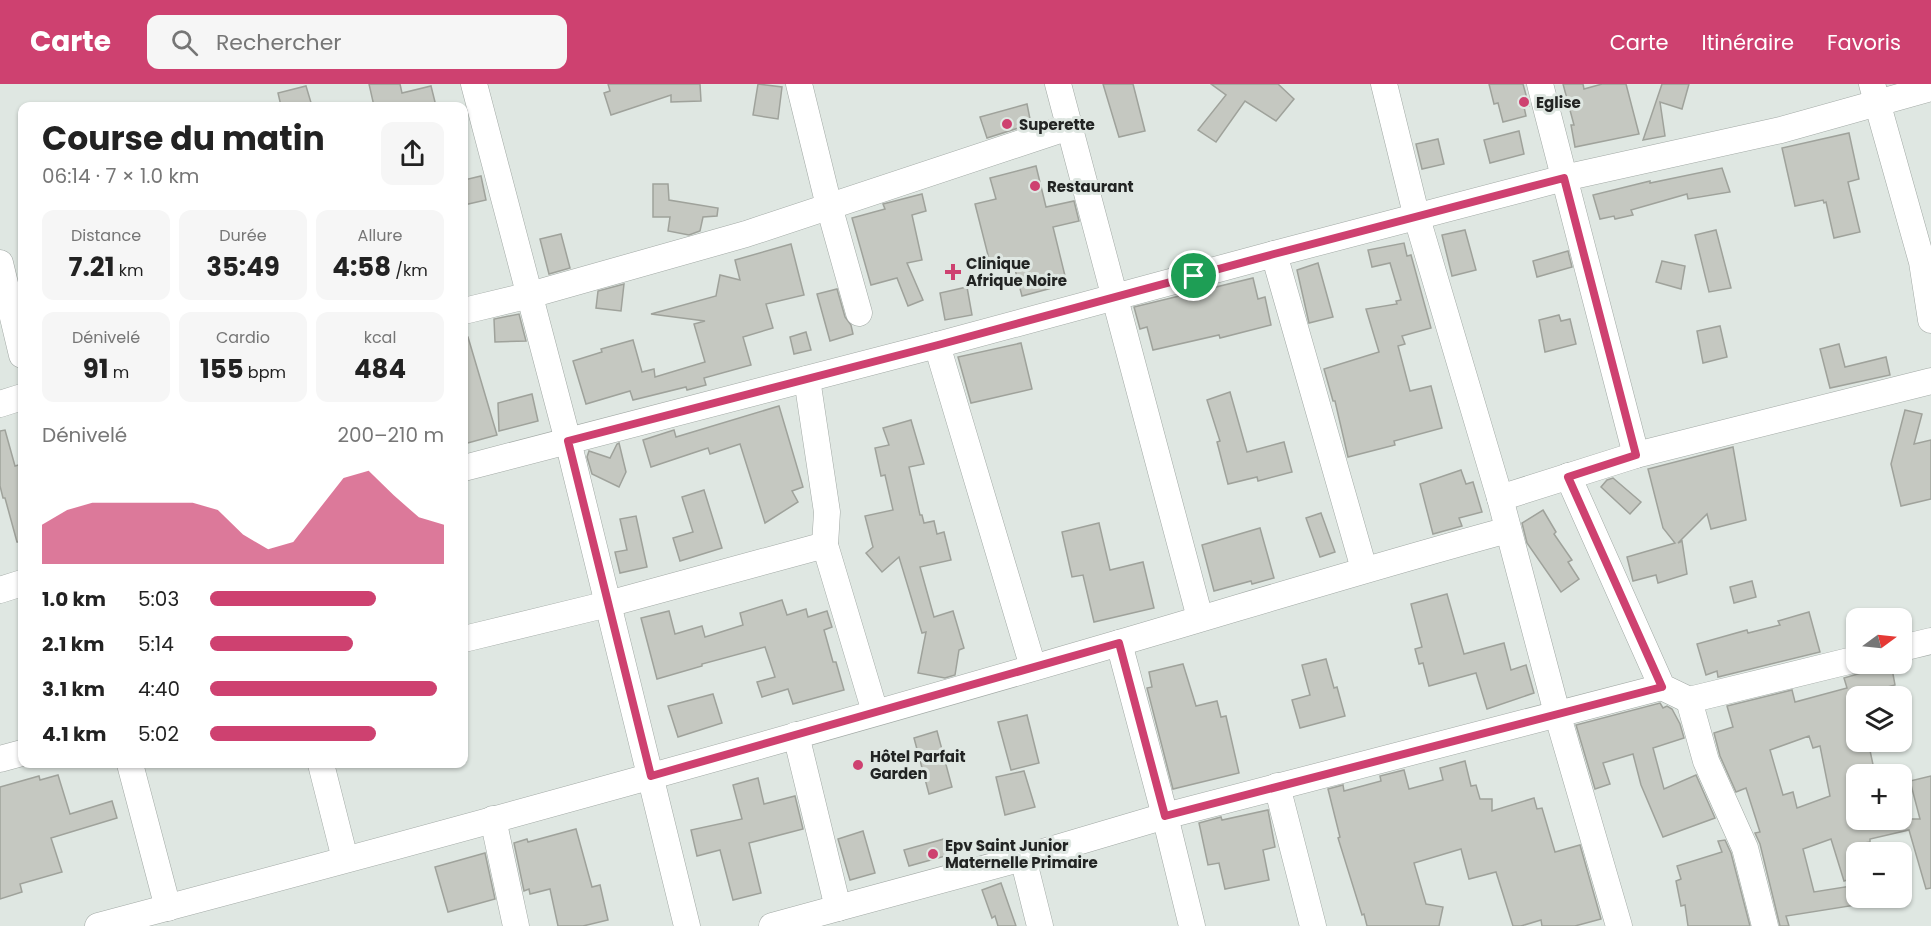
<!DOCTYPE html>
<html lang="fr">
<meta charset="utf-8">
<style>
:root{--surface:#fff;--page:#f6f6f6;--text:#222;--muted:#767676;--accent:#ce4170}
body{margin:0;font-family:Poppins,sans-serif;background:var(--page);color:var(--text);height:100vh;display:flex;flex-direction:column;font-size:22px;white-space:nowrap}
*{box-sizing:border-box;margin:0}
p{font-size:20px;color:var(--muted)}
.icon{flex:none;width:33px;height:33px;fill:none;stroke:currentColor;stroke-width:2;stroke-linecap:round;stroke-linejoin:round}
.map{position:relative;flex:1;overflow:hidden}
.side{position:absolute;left:18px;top:18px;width:450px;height:666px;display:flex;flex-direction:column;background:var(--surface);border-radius:12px;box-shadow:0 2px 4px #0004}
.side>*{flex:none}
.needle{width:39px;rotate:75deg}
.tools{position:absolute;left:1846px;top:524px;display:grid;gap:12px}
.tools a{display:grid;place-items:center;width:66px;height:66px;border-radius:12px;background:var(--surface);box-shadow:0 2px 4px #0004;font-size:30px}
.pin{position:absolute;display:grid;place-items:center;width:51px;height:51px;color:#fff;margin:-26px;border:3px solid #fff;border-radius:50%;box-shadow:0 2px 6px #0007}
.round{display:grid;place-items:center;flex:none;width:63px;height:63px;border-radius:12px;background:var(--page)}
.headline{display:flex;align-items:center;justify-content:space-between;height:102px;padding:0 24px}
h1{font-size:33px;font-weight:700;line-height:45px}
.stats{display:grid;grid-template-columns:repeat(3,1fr);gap:9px;height:102px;padding:6px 24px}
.stats div{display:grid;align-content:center;border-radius:12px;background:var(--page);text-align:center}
.stats b{font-size:26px;font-weight:700}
.stats small{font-size:16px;font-weight:400}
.stats p{font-size:16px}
.chart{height:168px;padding:12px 24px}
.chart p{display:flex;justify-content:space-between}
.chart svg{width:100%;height:108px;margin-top:6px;fill:var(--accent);opacity:.7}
ul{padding:0 24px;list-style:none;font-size:20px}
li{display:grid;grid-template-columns:96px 72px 1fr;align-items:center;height:45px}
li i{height:15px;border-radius:8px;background:var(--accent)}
header{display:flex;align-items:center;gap:36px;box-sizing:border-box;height:84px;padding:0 30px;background:var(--accent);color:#fff}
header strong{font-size:28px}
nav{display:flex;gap:33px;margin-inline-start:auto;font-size:21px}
.search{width:420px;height:54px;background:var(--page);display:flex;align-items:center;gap:15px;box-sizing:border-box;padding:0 21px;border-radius:12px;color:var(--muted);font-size:22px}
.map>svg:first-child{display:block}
.building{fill:#c5c8c1;stroke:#9fa29b;stroke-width:1.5;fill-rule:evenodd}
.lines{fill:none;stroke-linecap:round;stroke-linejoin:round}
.minor-casing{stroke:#a2a9a5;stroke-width:27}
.minor{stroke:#fff;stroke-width:26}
.route-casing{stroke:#fff;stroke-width:12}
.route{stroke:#ce4170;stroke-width:8}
.poi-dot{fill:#ce4170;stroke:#dfe7e2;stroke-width:2}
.labels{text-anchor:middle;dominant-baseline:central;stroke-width:6;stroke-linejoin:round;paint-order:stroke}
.poi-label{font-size:15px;font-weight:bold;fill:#222423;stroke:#dfe7e2;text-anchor:start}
</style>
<header>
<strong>Carte</strong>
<div class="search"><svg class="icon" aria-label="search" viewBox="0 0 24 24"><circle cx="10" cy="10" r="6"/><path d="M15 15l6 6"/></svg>Rechercher</div>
<nav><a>Carte</a><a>Itinéraire</a><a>Favoris</a></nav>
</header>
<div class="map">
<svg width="1931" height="842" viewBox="0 0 1931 842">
<rect width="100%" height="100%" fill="#dfe7e2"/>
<g class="building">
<polygon points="369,0 400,0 402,9 431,2 436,22 374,22"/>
<polygon points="608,0 700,0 701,17 671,18 671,11 611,31 604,9 610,7"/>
<polygon points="758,0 782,3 778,35 753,31"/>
<polygon points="1103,0 1133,0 1145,47 1119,53"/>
<polygon points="1211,0 1278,0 1294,15 1276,37 1245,17 1216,58 1198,46 1226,11"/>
<polygon points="1489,0 1523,0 1529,22 1524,23 1526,32 1503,38 1498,19 1494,20"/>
<polygon points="1563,0 1583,0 1584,5 1602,0 1626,0 1639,50 1575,63 1571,41 1574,41"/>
<polygon points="1662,0 1689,0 1682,25 1660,18 1665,52 1643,56"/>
<polygon points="306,2 312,22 281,22 278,9"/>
<polygon points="1027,20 1031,40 987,54 980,33"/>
<polygon points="1519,47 1524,70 1490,79 1484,56"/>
<polygon points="1849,49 1859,95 1848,98 1860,148 1834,154 1826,118 1824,119 1823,116 1795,122 1782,64"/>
<polygon points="1438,55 1444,80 1422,85 1416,60"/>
<polygon points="1036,82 1046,123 1074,117 1079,137 1053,143 1067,200 1022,212 1012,174 990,179 975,120 996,115 990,94"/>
<polygon points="1722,84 1730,108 1688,115 1687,110 1631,126 1633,131 1615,135 1614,132 1600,135 1593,111 1650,97 1650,99"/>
<polygon points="481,92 486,116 464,121 464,96"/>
<polygon points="653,100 668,100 669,116 718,124 717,132 703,133 700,147 689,151 668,147 670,133 653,133"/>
<polygon points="922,110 926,127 912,131 922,176 907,179 923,216 908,222 897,194 871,201 852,134 885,125 883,120"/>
<polygon points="1465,146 1476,186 1452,192 1442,151"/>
<polygon points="1716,146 1731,204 1709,208 1695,151"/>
<polygon points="561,150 570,184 549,190 540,155"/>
<polygon points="1404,159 1407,172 1411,171 1431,244 1402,252 1405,260 1398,262 1410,307 1431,302 1442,344 1394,357 1395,361 1348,373 1335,317 1333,317 1324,285 1379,268 1366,225 1397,220 1396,217 1401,216 1390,179 1372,183 1368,166"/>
<polygon points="791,160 804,211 766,220 773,244 743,253 751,281 704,294 706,301 687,306 686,303 633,316 630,307 586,320 573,277 602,268 601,265 633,256 642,288 654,285 655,293 705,278 694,240 705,237 651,230 716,212 720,191 740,196 735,176"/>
<polygon points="1568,167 1572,183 1537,193 1533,177"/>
<polygon points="1662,177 1685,182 1681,205 1656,198"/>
<polygon points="1318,179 1333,233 1309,239 1297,186"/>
<polygon points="1253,194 1258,215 1265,213 1271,241 1220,254 1219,251 1153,266 1147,243 1140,245 1134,223"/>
<polygon points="624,200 621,227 596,224 598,207"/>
<polygon points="967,203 972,231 945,236 940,209"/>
<polygon points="837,205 845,233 851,241 853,250 830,257 817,210"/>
<polygon points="519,230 526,257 495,258 494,235"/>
<polygon points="1559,231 1561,237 1570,235 1576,260 1545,268 1539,236"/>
<polygon points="1720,242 1727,273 1703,279 1697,247"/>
<polygon points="806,248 811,266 794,270 790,253"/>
<polygon points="464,253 468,253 497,351 464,360"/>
<polygon points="1021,259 1032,305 971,319 958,273"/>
<polygon points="1839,260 1845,283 1886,273 1890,291 1830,304 1820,265"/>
<polygon points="1230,308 1247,368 1284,358 1292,388 1258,397 1257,393 1228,400 1217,358 1220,357 1207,316"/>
<polygon points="532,310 538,337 499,347 498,319"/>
<polygon points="779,322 803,403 792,407 798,418 765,439 740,360 710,370 708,364 651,383 643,356 674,346 676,353"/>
<polygon points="1905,326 1922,330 1914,360 1931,356 1931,415 1901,422 1891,380"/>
<polygon points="911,336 924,380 909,383 920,431 922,431 924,439 934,437 937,450 944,448 951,476 920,483 934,533 953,527 964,564 959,566 955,591 945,594 918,589 926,548 922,549 899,473 882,488 866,469 873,463 865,432 893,426 885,391 881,392 875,364 889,361 883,344"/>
<polygon points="5,346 15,382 22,380 22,458 17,458 5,414 3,414 0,402 0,347"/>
<polygon points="619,359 626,388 619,403 592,390 587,373 589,367 610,374 617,360"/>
<polygon points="1733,363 1746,436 1711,445 1707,430 1678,459 1682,457 1687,490 1658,499 1656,491 1633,497 1627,473 1675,459 1663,444 1648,385"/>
<polygon points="1461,386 1466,400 1473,398 1482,428 1459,434 1462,442 1433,450 1420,400"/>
<polygon points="1613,394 1641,418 1630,430 1601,403 1607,396"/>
<polygon points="704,406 722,464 680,477 673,454 693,448 682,413"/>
<polygon points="1543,426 1556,448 1554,450 1572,476 1568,478 1579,495 1561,508 1527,459 1522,439"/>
<polygon points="1321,429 1335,468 1320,473 1306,434"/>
<polygon points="636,432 647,483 620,489 615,468 627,466 620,435"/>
<polygon points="1099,439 1110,486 1143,478 1154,524 1094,538 1083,491 1072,493 1062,448"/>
<polygon points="1260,444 1274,494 1252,500 1251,497 1214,507 1202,461"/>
<polygon points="1752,497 1756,513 1734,519 1730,503"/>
<polygon points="1447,510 1464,570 1504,559 1511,586 1526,581 1534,609 1487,625 1476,589 1429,602 1423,579 1419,580 1415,565 1422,563 1411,520"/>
<polygon points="782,516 787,531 806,525 808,533 827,527 832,543 824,546 833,578 836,578 844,606 793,620 788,605 762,613 757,598 775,593 765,563 702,580 702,582 657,595 641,534 669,527 675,550 702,542 705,553 743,541 740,529"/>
<polygon points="1809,528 1820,568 1718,593 1717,587 1706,591 1697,560 1747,546 1748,549 1780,541 1778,537"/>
<polygon points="1326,575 1334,604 1337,603 1345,632 1300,644 1292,616 1310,611 1302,581"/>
<path d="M1871,579h20l4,22 -38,10v46h11l7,33h-18v45h63l-10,-38 21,-5v112l-5,1 -17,-59 -39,9v3l-12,2 2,8h-3v25l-13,4 -13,-42 -28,10 11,43 37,-6 5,19 -70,11 3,10h-9l-20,-82 -5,-11 5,-1 -14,-44 -10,4 -16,-36 -6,-23 19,-6 -6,-21 65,-16 3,12 52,-14 -3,-10 17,-5 7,-4zM1809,652l4,12 7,-2 10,50 -33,12 -4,-16 -10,3 -13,-45z"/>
<polygon points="1183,580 1196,622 1217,617 1221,633 1226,632 1239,689 1173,705 1147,604 1152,603 1149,588"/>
<polygon points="713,610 722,639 678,653 668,622"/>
<polygon points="1660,619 1663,624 1667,622 1672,625 1680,640 1684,654 1653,664 1664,705 1696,691 1715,734 1663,753 1641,701 1633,670 1603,679 1610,700 1595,705 1576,641"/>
<polygon points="1027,631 1039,679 1011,686 998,638"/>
<polygon points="937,647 952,703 929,710 914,654"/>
<polygon points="1465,677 1471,702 1476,701 1480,715 1492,715 1492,727 1534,714 1537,725 1542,724 1555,768 1580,761 1601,835 1575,842 1542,842 1541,836 1521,842 1513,842 1496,788 1469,795 1461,765 1414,779 1426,820 1443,823 1439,842 1367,842 1364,830 1362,831 1338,754 1340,753 1328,705 1343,701 1344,707 1381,697 1380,692 1404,686 1409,705 1443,696 1440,684"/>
<polygon points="1024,687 1035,723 1005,731 996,693"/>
<polygon points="58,691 70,730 112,717 117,734 51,754 62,788 20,800 22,808 0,815 0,703 39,692 40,696"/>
<polygon points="758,694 764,720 795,712 803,745 749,759 761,809 733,816 720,766 697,772 691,746 742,735 733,701"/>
<polygon points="1268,726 1275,763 1263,766 1269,796 1225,805 1219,779 1208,781 1199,739 1221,733 1222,736"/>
<polygon points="576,745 592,803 600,801 608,836 583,842 558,842 550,805 530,810 529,805 524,807 514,759 527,755 528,758"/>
<polygon points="863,747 875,789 850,796 838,755"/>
<polygon points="944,755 949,771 909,782 904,766"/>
<polygon points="1725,756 1731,769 1750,842 1688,842 1685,821 1681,822 1676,797 1681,795 1677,782 1722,768 1718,757"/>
<polygon points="485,769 495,815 448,828 435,783"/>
<polygon points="1001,799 1016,842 998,842 995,832 992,834 982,806"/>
</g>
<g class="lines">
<g class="minor-casing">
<g id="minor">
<polyline points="474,0 568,357 687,842"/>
<polyline points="799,0 829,122 859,229"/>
<polyline points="1058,0 1200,534"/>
<polyline points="1384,0 1417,134 1500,414 1557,629 1619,842"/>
<polyline points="1540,0 1636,371"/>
<polyline points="1872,0 1922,178 1931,236"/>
<polyline points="1274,170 1364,485"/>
<polyline points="0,179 22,271"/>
<polyline points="464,227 530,211 746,150 1069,43"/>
<polyline points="937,261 1033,583"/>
<polyline points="807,295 827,428 825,461 875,628"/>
<polyline points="0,320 22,313"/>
<polyline points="464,384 937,261 1274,170 1564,94 1781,46 1931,4"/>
<polyline points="1568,392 1662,603 1689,616 1706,677 1745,764 1765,842"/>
<polyline points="1500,414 1636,371 1931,297"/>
<polyline points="0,506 22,499"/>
<polyline points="464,555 608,520 825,461"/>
<polyline points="1119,559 1165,732 1192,842"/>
<polyline points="1902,564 1931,557"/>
<polyline points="1689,616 1857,575"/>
<polyline points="796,651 838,824 1023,774 1165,732 1662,603"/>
<polyline points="0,675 22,669"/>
<polyline points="130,680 168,824"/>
<polyline points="321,680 345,775"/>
<polyline points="1277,702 1313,842"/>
<polyline points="493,735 516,842"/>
<polyline points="1023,774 1040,842"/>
<path d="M98,842c341,-90 682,-184 1021,-283 130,-38 259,-78 389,-113"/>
<polyline points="772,842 838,824"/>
</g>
</g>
<use href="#minor" class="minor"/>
</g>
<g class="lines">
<g class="route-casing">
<polygon id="route" points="1564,94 1636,371 1568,393 1662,603 1165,732 1119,559 651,692 568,357 938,261 1274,170"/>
</g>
<use href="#route" class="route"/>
</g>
<g class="poi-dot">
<circle cx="1524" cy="18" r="6"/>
<circle cx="1007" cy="40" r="6"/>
<circle cx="1035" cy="102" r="6"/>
<path d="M950 179h6v6h6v6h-6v6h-6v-6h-6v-6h6z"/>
<circle cx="858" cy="681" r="6"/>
<circle cx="933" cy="770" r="6"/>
</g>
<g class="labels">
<g class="poi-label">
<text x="1536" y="18">Eglise</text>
<text x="1019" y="40">Superette</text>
<text x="1047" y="102">Restaurant</text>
<text x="966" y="179">Clinique<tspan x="966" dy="17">Afrique Noire</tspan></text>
<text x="870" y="672">Hôtel Parfait<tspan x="870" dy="17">Garden</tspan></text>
<text x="945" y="761">Epv Saint Junior<tspan x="945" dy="17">Maternelle Primaire</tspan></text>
</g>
</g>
</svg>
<div class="tools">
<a><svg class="needle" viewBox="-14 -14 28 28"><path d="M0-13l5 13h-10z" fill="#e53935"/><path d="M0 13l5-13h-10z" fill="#767676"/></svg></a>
<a><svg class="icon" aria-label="layers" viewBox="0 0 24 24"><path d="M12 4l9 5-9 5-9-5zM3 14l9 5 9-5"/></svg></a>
<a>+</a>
<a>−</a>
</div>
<div class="pin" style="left:1194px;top:192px;background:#1e9e55"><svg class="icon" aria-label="arrive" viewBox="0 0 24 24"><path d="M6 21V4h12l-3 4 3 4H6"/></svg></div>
<section class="side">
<div class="headline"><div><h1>Course du matin</h1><p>06:14 · 7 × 1.0 km</p></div><a class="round"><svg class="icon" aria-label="share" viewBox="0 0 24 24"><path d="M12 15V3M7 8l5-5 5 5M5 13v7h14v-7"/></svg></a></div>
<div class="stats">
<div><p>Distance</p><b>7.21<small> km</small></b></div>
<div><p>Durée</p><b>35:49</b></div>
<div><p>Allure</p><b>4:58<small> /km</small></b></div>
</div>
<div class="stats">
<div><p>Dénivelé</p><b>91<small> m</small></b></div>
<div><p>Cardio</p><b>155<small> bpm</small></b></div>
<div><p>kcal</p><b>484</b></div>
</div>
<div class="chart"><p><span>Dénivelé</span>200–210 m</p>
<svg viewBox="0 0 160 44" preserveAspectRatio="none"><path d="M0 44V28L10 22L20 19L30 19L40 19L50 19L60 19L70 22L80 32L90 38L100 35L110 22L120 9L130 6L140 16L150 25L160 28V44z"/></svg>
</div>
<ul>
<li><b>1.0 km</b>5:03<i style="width:71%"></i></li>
<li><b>2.1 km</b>5:14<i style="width:61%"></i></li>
<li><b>3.1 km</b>4:40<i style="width:97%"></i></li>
<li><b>4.1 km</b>5:02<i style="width:71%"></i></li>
</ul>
</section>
</div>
